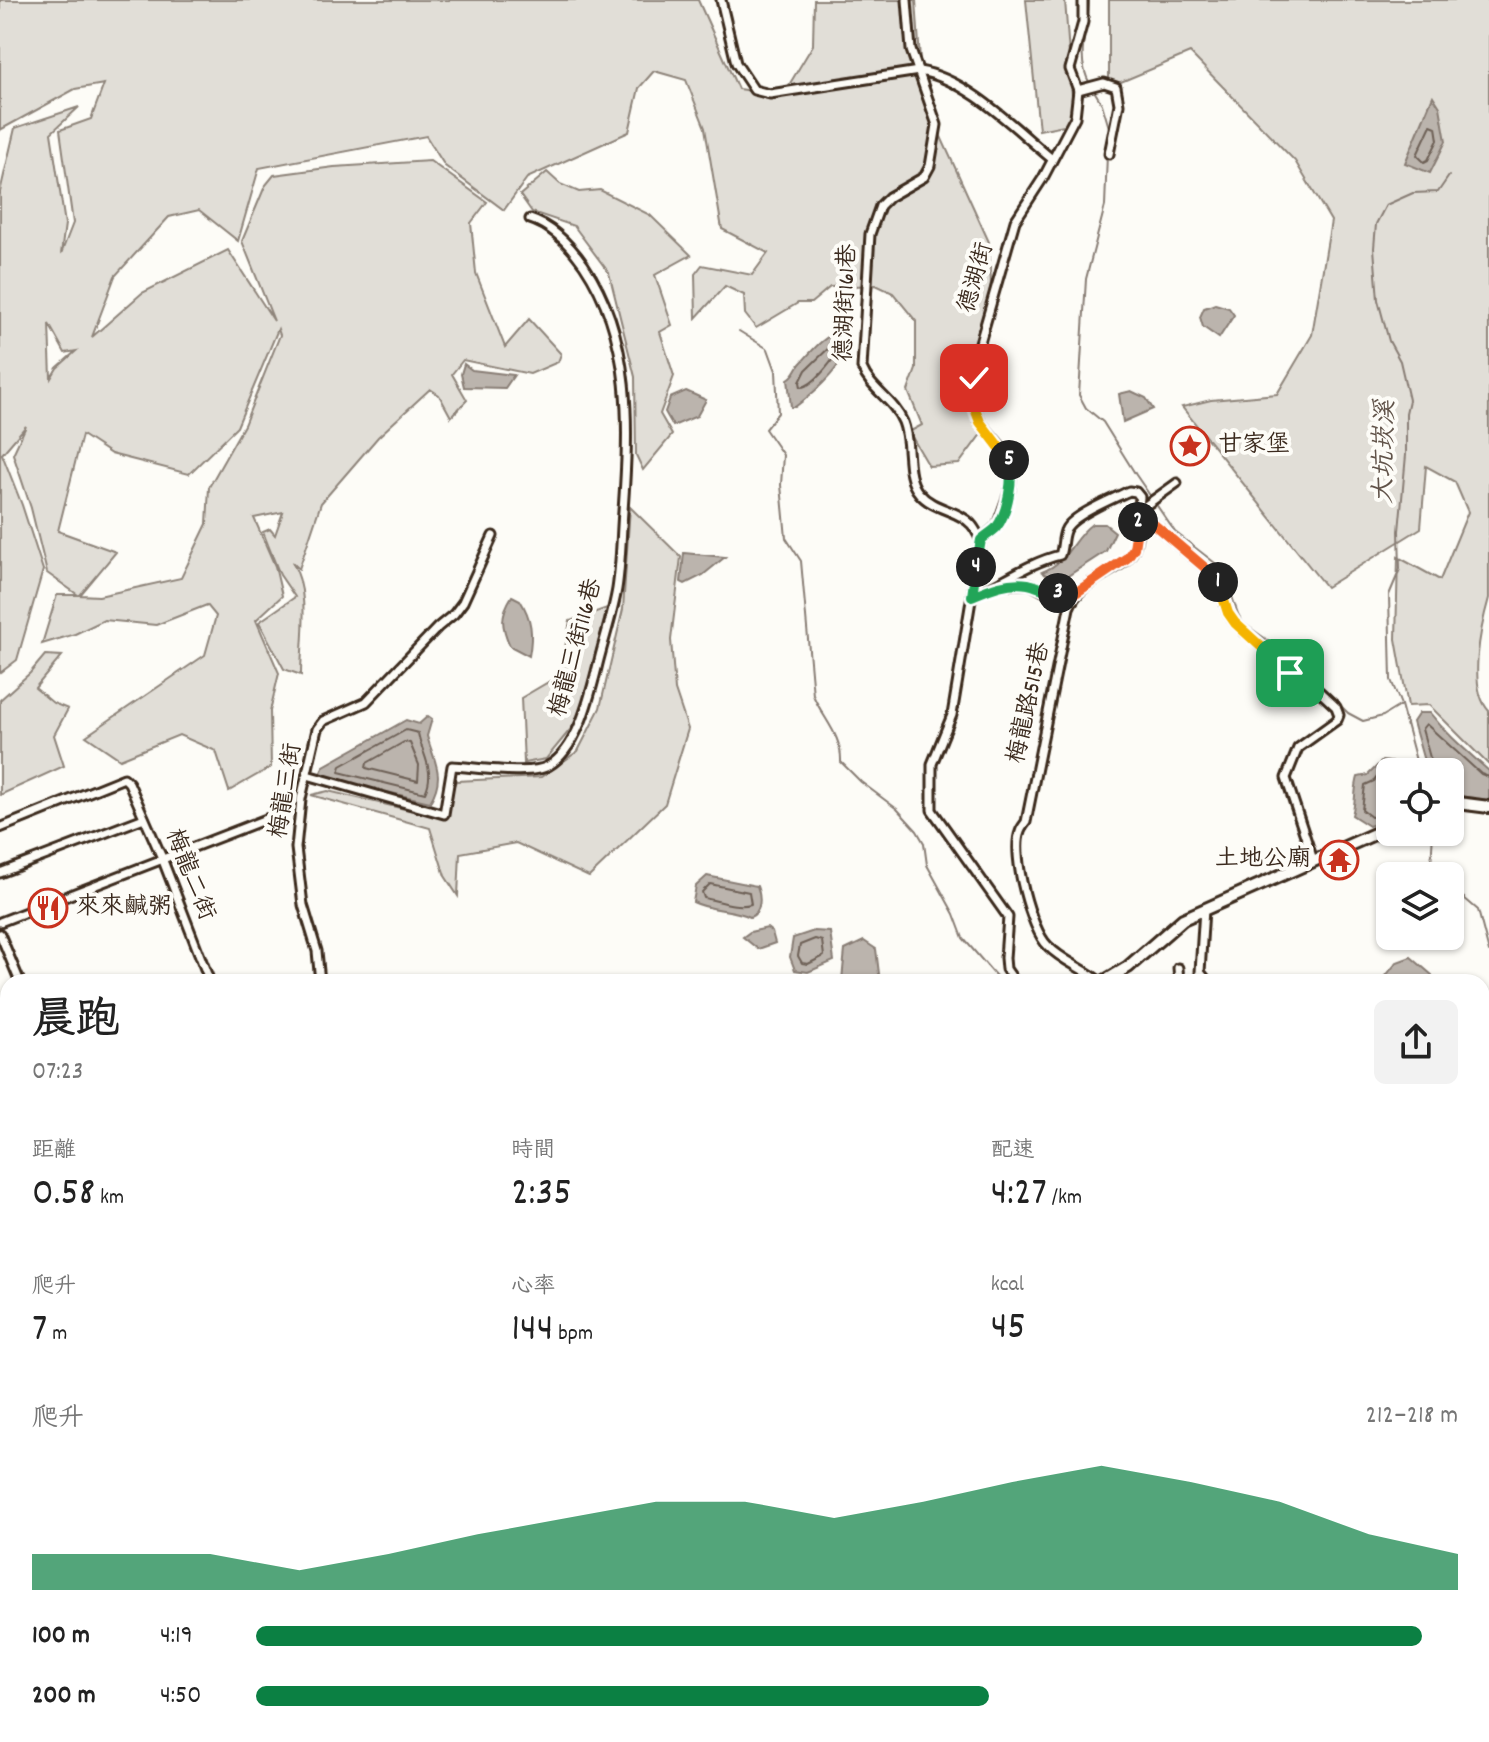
<!DOCTYPE html>
<html lang="zh-TW">
<meta charset="utf-8">
<style>
:root{--surface:#fff;--page:#f2f2f2;--text:#222;--muted:#767676;--accent:#0b8043}
body{margin:0;font-family:Dekko,"LXGW WenKai TC",sans-serif;background:var(--page);color:var(--text);height:100vh;display:flex;flex-direction:column;font-size:30px;white-space:nowrap}
*{box-sizing:border-box;margin:0}
p{font-size:26px;color:var(--muted)}
.icon{flex:none;width:44px;height:44px;fill:none;stroke:currentColor;stroke-width:2;stroke-linecap:round;stroke-linejoin:round}
.map{position:relative;flex:1;overflow:hidden}
.sheet{position:absolute;left:0px;top:974px;width:1490px;height:768px;display:flex;flex-direction:column;background:var(--surface);border-radius:24px 24px 0 0;box-shadow:0 2px 6px #0004}
.sheet>*{flex:none}
.fabs{position:absolute;left:1376px;top:758px;display:grid;gap:16px}
.fabs a{display:grid;place-items:center;width:88px;height:88px;border-radius:12px;background:var(--surface);box-shadow:0 2px 6px #0004;font-size:40px}
.pin{position:absolute;display:grid;place-items:center;width:68px;height:68px;color:#fff;margin:-34px;border-radius:16px;box-shadow:0 4px 12px #0006}
.km{position:absolute;width:40px;height:40px;margin:-20px;border-radius:50%;background:#222;color:#fff;font-size:22px;line-height:40px;text-align:center}
.round{display:grid;place-items:center;flex:none;width:84px;height:84px;border-radius:12px;background:var(--page)}
.head{display:flex;align-items:center;justify-content:space-between;height:136px;padding:0 32px}
h1{font-size:44px;font-weight:600;line-height:60px}
.stats{display:grid;grid-template-columns:repeat(3,1fr);gap:12px;height:136px;padding:8px 32px}
.stats div{display:grid;align-content:center}
.stats b{font-size:40px;font-weight:600}
.stats small{font-size:22px;font-weight:400}
.stats p{font-size:22px}
.chart{height:224px;padding:16px 32px}
.chart p{display:flex;justify-content:space-between}
.chart svg{width:100%;height:144px;margin-top:8px;fill:var(--accent);opacity:.7}
ul{padding:0 32px;list-style:none;font-size:26px}
li{display:grid;grid-template-columns:128px 96px 1fr;align-items:center;height:60px}
li i{height:20px;border-radius:10px;background:var(--accent)}
.map>svg:first-child{display:block}
.built{fill:#efece7}
.green{fill:#e1ded7;stroke:#8e847a;stroke-width:2;fill-rule:evenodd}
.water{fill:#bbb4ad;stroke:#887d74;stroke-width:2}
.lines{fill:none;stroke-linecap:round;stroke-linejoin:round}
.shore{stroke:#6e6157;stroke-width:2}
.stream{stroke:#887d74;stroke-width:2}
.street-casing{stroke:#3b2a1e;stroke-width:13}
.secondary-casing{stroke:#3b2a1e;stroke-width:16}
.street{stroke:#fdfcf7;stroke-width:7}
.secondary{stroke:#fdfcf7;stroke-width:10}
.split-1-casing{stroke:#fff;stroke-width:16}
.split-2-casing{stroke:#fff;stroke-width:16}
.split-3-casing{stroke:#fff;stroke-width:16}
.split-4-casing{stroke:#fff;stroke-width:16}
.split-5-casing{stroke:#fff;stroke-width:16}
.split-6-casing{stroke:#fff;stroke-width:16}
.split-1{stroke:#f5b400;stroke-width:10}
.split-2{stroke:#f0652b;stroke-width:10}
.split-3{stroke:#f0652b;stroke-width:10}
.split-4{stroke:#22a559;stroke-width:10}
.split-5{stroke:#22a559;stroke-width:10}
.split-6{stroke:#f5b400;stroke-width:10}
.labels{text-anchor:middle;dominant-baseline:central;stroke-width:8;stroke-linejoin:round;paint-order:stroke}
.street-label{font-size:24px;fill:#3b2a1e;stroke:#fdfcf7}
.poi-label{font-size:24px;fill:#3b2a1e;stroke:#fdfcf7;text-anchor:start}
.water-label{font-size:26px;font-style:italic;fill:#615349;stroke:#fdfcf7}
</style>
<div class="map">
<svg width="1489" height="1742" viewBox="0 0 1489 1742">
<rect width="100%" height="100%" fill="#fdfcf7"/>
<filter id="ink" filterUnits="userSpaceOnUse"><feTurbulence type="fractalNoise" baseFrequency=".0125" numOctaves="2"/><feDisplacementMap in="SourceGraphic" scale="16" xChannelSelector="R" yChannelSelector="G"/><feConvolveMatrix kernelMatrix="1 2 1 2 8 2 1 2 1" color-interpolation-filters="sRGB"/></filter>
<g filter="url(#ink)">
<polygon class="built" points="0,1683 8,1683 8,1734 420,1734 432,1742 0,1742"/>
<g class="green">
<path d="M0,0h698l40,89 45,6 30,-50 1,-45h102l4,60 17,68 52,114 2,41 -18,100 14,43 -28,38 -30,2 -20,-34 13,-7 -14,-34 8,-22v-48l-23,-28 -17,-8 -46,2 -19,16h-13l-42,25 -11,-14 -1,-19 -19,-9 -29,32 -1,-44 7,-9 50,10 16,-22 -46,-24 -17,-101 -19,-48 -32,-9 -15,17 -10,44 -102,46 -23,32 -59,-44 -19,-30 -167,32 -21,73 -39,-31 -30,7 -54,59 -23,61 50,-44 86,-43 46,71 -32,-80 23,-55 9,-11 60,-8 96,-6 57,41 -16,21 5,50 29,74 24,-28 32,35 -3,8 -28,12 -67,-14 -11,14 15,26 -16,17 -12,-22 -9,-6 -52,48 -57,66 -22,66 -7,-7c19,30 9,78 9,113l-17,-6 -25,-47 36,-25 -15,-22 -17,-43 7,-3 5,6 8,-23 -29,6 21,48 7,30 -26,24 23,53 -9,38 1,56 -42,24 -13,-40 -37,-16 -59,24 -34,-23 119,-81 11,-39 -9,-11 -51,20 -52,-5 -29,14 -33,10 15,-49h21l-31,-22 -16,-65 -18,-54 13,-28 -24,28 20,51 21,65 -26,90 -17,13v-481l15,-64 64,-21 -28,26 14,91 -4,30 12,-31 -13,-93 31,-11 13,-35 -29,5 -75,41zM49,324l16,29 11,-2 -19,17 -6,10zM278,329l2,6 -36,90 -35,62 -2,37 -26,54 -82,18 -19,-1 36,-43 -58,-21 24,-96 29,19 78,20 48,-47z"/>
<polygon points="1026,0 1065,0 1074,123 1039,130"/>
<path d="M1109,0h380v598c-8,28 -22,90 0,113v54l-60,-60 -21,1 -12,-67 2,-82 42,23 28,-68 -13,-30 -29,-16 -5,62 -95,59 -144,-180 29,-7 66,-6 35,-59 19,-114 -36,-60 -105,-108 -81,34z"/>
<polygon points="547,172 560,184 579,192 600,190 650,215 691,255 655,275 672,325 660,332 674,376 660,414 672,435 643,470 636,455 635,377 609,273 574,226 532,212 520,195"/>
<polygon points="630,507 681,557 671,640 675,690 688,729 665,804 589,877 516,843 460,853 458,896 445,876 430,828 311,795 328,791 439,817 456,781 541,777 578,751 600,708 623,609"/>
<polygon points="607,608 579,719 546,759 524,763 521,698 560,675 570,621"/>
<polygon points="45,655 62,656 35,688 53,703 68,709 54,735 64,766 0,795 0,700 30,673"/>
<polygon points="459,1734 531,1734 529,1742 469,1742"/>
</g>
<g class="water">
<polygon points="1433,96 1440,107 1446,141 1430,173 1405,163"/>
<polygon points="1215,304 1229,308 1234,315 1219,338 1203,327 1200,317 1204,308"/>
<path d="M841,331l6,4c6,25 -33,58 -52,72h-4l-3,-28c7,-4 7,-8 12,-15 11,-12 24,-29 41,-33z"/>
<polygon points="464,364 472,370 514,375 505,388 464,387 461,374"/>
<polygon points="686,391 706,400 697,416 673,426 665,412 670,398"/>
<polygon points="1131,391 1146,398 1153,409 1123,422 1119,394"/>
<path d="M1092,524h13l10,8 -9,19 -49,32 -15,-11c28,-11 29,-33 50,-48z"/>
<polygon points="684,553 725,557 703,575 685,584 681,582"/>
<path d="M512,596l8,4c12,19 13,34 9,56l-19,-10c-9,-20 -10,-31 2,-50z"/>
<path d="M1419,713h11c18,23 38,39 59,58v29l-39,-5v-23h-23l-14,-50z"/>
<path d="M428,716l4,3 -5,17c7,26 19,39 3,66l-107,-25 -2,-5 3,-6 82,-46 13,4z"/>
<path d="M1382,761l14,2 1,9h-7v47l-21,7 -17,-11c4,-13 2,-25 6,-38l10,-2z"/>
<path d="M707,876l50,10c4,11 5,26 -7,31 -17,-8 -39,-6 -57,-15l3,-16z"/>
<polygon points="767,928 772,932 775,943 758,949 743,937 750,932"/>
<polygon points="814,931 830,932 834,961 808,972 795,970 790,957 793,938"/>
<polygon points="864,941 876,949 880,982 846,982 842,980 845,950"/>
<polygon points="1411,957 1432,975 1433,982 1381,982 1397,962"/>
<polygon points="0,1212 8,1215 8,1383 0,1376"/>
<polygon points="1489,1290 1489,1335 1482,1337 1482,1293"/>
</g>
<g class="lines">
<g class="shore">
<polygon points="1431,125 1436,127 1438,140 1428,160 1424,162 1417,155"/>
<path d="M836,341l4,4c-4,13 -26,41 -39,42l-1,-5 6,-12z"/>
<path d="M406,730l12,3c4,22 18,37 7,60l-86,-21 2,-6z"/>
<polygon points="404,742 410,743 419,765 418,781 366,768 367,763"/>
<polyline points="1434,772 1422,729 1426,724 1481,774 1489,777"/>
<polyline points="1390,776 1383,770 1374,781 1365,785 1362,810 1371,817 1390,814"/>
<path d="M710,884l39,8 2,12c-15,4 -31,-3 -47,-6l-2,-6z"/>
<polygon points="815,939 822,941 824,956 808,964 802,963 798,956 800,945"/>
</g>
<g class="stream">
<path d="M1089,0c0,30 -15,55 1,84"/>
<polyline points="1093,89 1102,104 1110,131"/>
<polyline points="1107,154 1105,206 1086,279 1079,395 1086,408 1103,422 1136,475 1175,532 1215,563 1226,579 1238,614 1243,623 1266,639 1298,672 1317,682 1348,713 1363,721 1383,716 1401,705"/>
<path d="M739,331l29,18 8,22 2,42 -13,16 18,26 -2,30 5,53 15,23 12,134c10,24 29,40 28,67l20,20 36,27 20,22 7,12 3,22 27,49 9,24 38,44"/>
<polyline points="1419,772 1401,705 1391,680 1389,595 1400,569 1399,531 1406,455 1406,413 1409,400 1400,361 1389,341 1378,300 1374,248 1376,224 1386,205 1413,193 1438,192 1449,176"/>
<polyline points="1433,832 1431,866 1440,876"/>
<polyline points="1450,886 1478,910 1489,952"/>
<polyline points="1482,1057 1489,1017"/>
<polyline points="1482,1103 1489,1120 1482,1129"/>
<polyline points="932,1734 941,1742"/>
<polyline points="1369,1734 1370,1742"/>
</g>
<g class="street-casing">
<g id="street">
<path d="M721,0l15,63 18,27 16,4 149,-23c49,8 95,57 133,88"/>
<path d="M907,0l4,50 26,75 -7,41 -6,11 -35,20 -9,9 -10,28 -8,134c9,22 32,32 41,54 9,22 1,54 16,71 14,17 39,17 52,31 4,4 7,11 10,16"/>
<polyline points="1078,90 1104,83 1116,87 1119,104 1109,154"/>
<polyline points="1177,483 1138,511 1216,577 1228,613 1235,623 1290,673 1320,692 1336,707 1339,715 1337,720 1298,748 1286,778 1313,860"/>
<polyline points="1002,584 1030,584 1045,592 1074,594"/>
<path d="M972,596c30,-13 56,-33 88,-41 3,-8 2,-16 5,-24 5,-15 48,-32 64,-40l7,1 4,5c-2,16 0,37 -6,52 -11,24 -52,27 -65,59l-43,214c-2,3 -5,6 -6,10 -9,22 11,98 28,114 14,15 36,22 52,36"/>
<path d="M307,775l137,39 8,-48c22,1 79,10 96,0 31,-17 43,-75 51,-106 6,-24 14,-47 18,-71 4,-26 4,-52 6,-78 6,-84 10,-173 -39,-246 -14,-20 -31,-39 -54,-46"/>
<polyline points="0,828 124,778 129,783 162,858 210,982"/>
<polyline points="0,873 144,818"/>
<polyline points="1204,909 1200,972 1208,982"/>
<polyline points="0,922 279,814"/>
<polyline points="0,934 20,982"/>
<polyline points="1178,968 1179,982"/>
<polyline points="320,982 317,951 303,905 296,848 301,799 317,729 323,721 366,702 438,627 454,614 463,602 493,536"/>
<polyline points="1015,982 1006,969 1005,958 1008,917 932,810 932,764 952,715 981,540 997,526 1010,490 1012,469 1008,455 980,422 974,406 974,378 977,353 1015,221 1043,178 1075,117 1078,90 1070,69 1083,22 1083,0"/>
<polyline points="0,1510 8,1496"/>
<polyline points="1482,1569 1489,1566"/>
</g>
</g>
<g class="secondary-casing">
<g id="secondary">
<polyline points="1450,802 1489,807"/>
<polyline points="1103,982 1128,967 1183,919 1390,827"/>
<polyline points="0,1390 8,1390"/>
<polyline points="0,1596 8,1599"/>
<polyline points="434,1734 447,1742"/>
</g>
</g>
<use href="#street" class="street"/>
<use href="#secondary" class="secondary"/>
</g>
</g>
<g class="lines" filter="url(#ink)">
<g class="split-1-casing">
<polyline id="split-1" points="1218,582 1228,613 1235,623 1290,673"/>
</g>
<g class="split-2-casing">
<polyline id="split-2" points="1138,522 1138,511 1216,577 1218,582"/>
</g>
<g class="split-3-casing">
<polyline id="split-3" points="1058,593 1074,594 1127,558 1134,548 1138,522"/>
</g>
<g class="split-4-casing">
<path id="split-4" d="M976,567l-4,29c19,-8 35,-15 56,-12 10,2 19,8 30,9"/>
</g>
<g class="split-5-casing">
<path id="split-5" d="M976,567l5,-27c4,-4 11,-8 15,-12 12,-15 18,-51 13,-68"/>
</g>
<g class="split-6-casing">
<polyline id="split-6" points="974,378 974,406 980,422 1009,460"/>
</g>
<use href="#split-1" class="split-1"/>
<use href="#split-2" class="split-2"/>
<use href="#split-3" class="split-3"/>
<use href="#split-4" class="split-4"/>
<use href="#split-5" class="split-5"/>
<use href="#split-6" class="split-6"/>
</g>
<defs>
<g id="sight-ring" transform="scale(2)"><circle r="9.5" fill="#fdfcf7" stroke="#c8321e" stroke-width="1.5"/><path d="M0-6L1.8-2.2L6-1.7L2.9 1.2L3.7 5.4L0 3.3L-3.7 5.4L-2.9 1.2L-6-1.7L-1.8-2.2Z" fill="#c8321e"/></g>
<g id="temple-ring" transform="scale(2)"><circle r="9.5" fill="#fdfcf7" stroke="#c8321e" stroke-width="1.5"/><path d="M0-6L5-2H3V0L6.5 2.5H4V6H1.5V3h-3V6H-4V2.5H-6.5L-3 0V-2H-5Z" fill="#c8321e"/></g>
<g id="restaurant-ring" transform="scale(2)"><circle r="9.5" fill="#fdfcf7" stroke="#c8321e" stroke-width="1.5"/><path d="M-5-6h1v4h1v-4h1v4h1v-4h1v5L-1.5 .5V6h-2V.5L-5-1ZM5-6V6H3V1.5H1.5Q1.5-4 5-6Z" fill="#c8321e"/></g>
</defs>
<g fill-rule="evenodd">
<use href="#sight-ring" x="1190" y="446"/>
<use href="#temple-ring" x="1339" y="860"/>
<use href="#restaurant-ring" x="48" y="908"/>
</g>
<g class="labels">
<g class="street-label">
<text transform="translate(977 278) rotate(-74)">德湖街</text>
<text transform="translate(847 303) rotate(-88)">德湖街161巷</text>
<text transform="translate(577 648) rotate(-75)">梅龍三街116巷</text>
<text transform="translate(1030 703) rotate(-78)">梅龍路515巷</text>
<text transform="translate(287 791) rotate(-81)">梅龍三街</text>
<text transform="translate(189 875) rotate(68)">梅龍二街</text>
</g>
<g class="poi-label">
<text x="1218" y="446">甘家堡</text>
<text x="1311" y="860" text-anchor="end">土地公廟</text>
<text x="76" y="908">來來鹹粥</text>
</g>
<g class="water-label">
<text transform="translate(1386 452) rotate(-89)">大坑崁溪</text>
</g>
</g>
</svg>
<div class="fabs">
<a><svg class="icon" aria-label="locate" viewBox="0 0 24 24"><circle cx="12" cy="12" r="6"/><path d="M12 2v4M12 18v4M2 12h4M18 12h4"/></svg></a>
<a><svg class="icon" aria-label="layers" viewBox="0 0 24 24"><path d="M12 4l9 5-9 5-9-5zM3 14l9 5 9-5"/></svg></a>
</div>
<div class="pin" style="left:1290px;top:673px;background:#1e9e55"><svg class="icon" aria-label="arrive" viewBox="0 0 24 24"><path d="M6 21V4h12l-3 4 3 4H6"/></svg></div>
<div class="pin" style="left:974px;top:378px;background:#d93025"><svg class="icon" aria-label="check" viewBox="0 0 24 24"><path d="M5 12l5 5 9-10"/></svg></div>
<b class="km" style="left:1218px;top:582px">1</b>
<b class="km" style="left:1138px;top:522px">2</b>
<b class="km" style="left:1058px;top:593px">3</b>
<b class="km" style="left:976px;top:567px">4</b>
<b class="km" style="left:1009px;top:460px">5</b>
<section class="sheet">
<div class="head"><div><h1>晨跑</h1><p>07:23</p></div><a class="round"><svg class="icon" aria-label="share" viewBox="0 0 24 24"><path d="M12 15V3M7 8l5-5 5 5M5 13v7h14v-7"/></svg></a></div>
<div class="stats">
<div><p>距離</p><b>0.58<small> km</small></b></div>
<div><p>時間</p><b>2:35</b></div>
<div><p>配速</p><b>4:27<small> /km</small></b></div>
</div>
<div class="stats">
<div><p>爬升</p><b>7<small> m</small></b></div>
<div><p>心率</p><b>144<small> bpm</small></b></div>
<div><p>kcal</p><b>45</b></div>
</div>
<div class="chart"><p><span>爬升</span>212–218 m</p>
<svg viewBox="0 0 160 44" preserveAspectRatio="none"><path d="M0 44V33L10 33L20 33L30 38L40 33L50 27L60 22L70 17L80 17L90 22L100 17L110 11L120 6L130 11L140 17L150 27L160 33V44z"/></svg>
</div>
<ul>
<li><b>100 m</b>4:19<i style="width:97%"></i></li>
<li><b>200 m</b>4:50<i style="width:61%"></i></li>
</ul>
</section>
</div>
